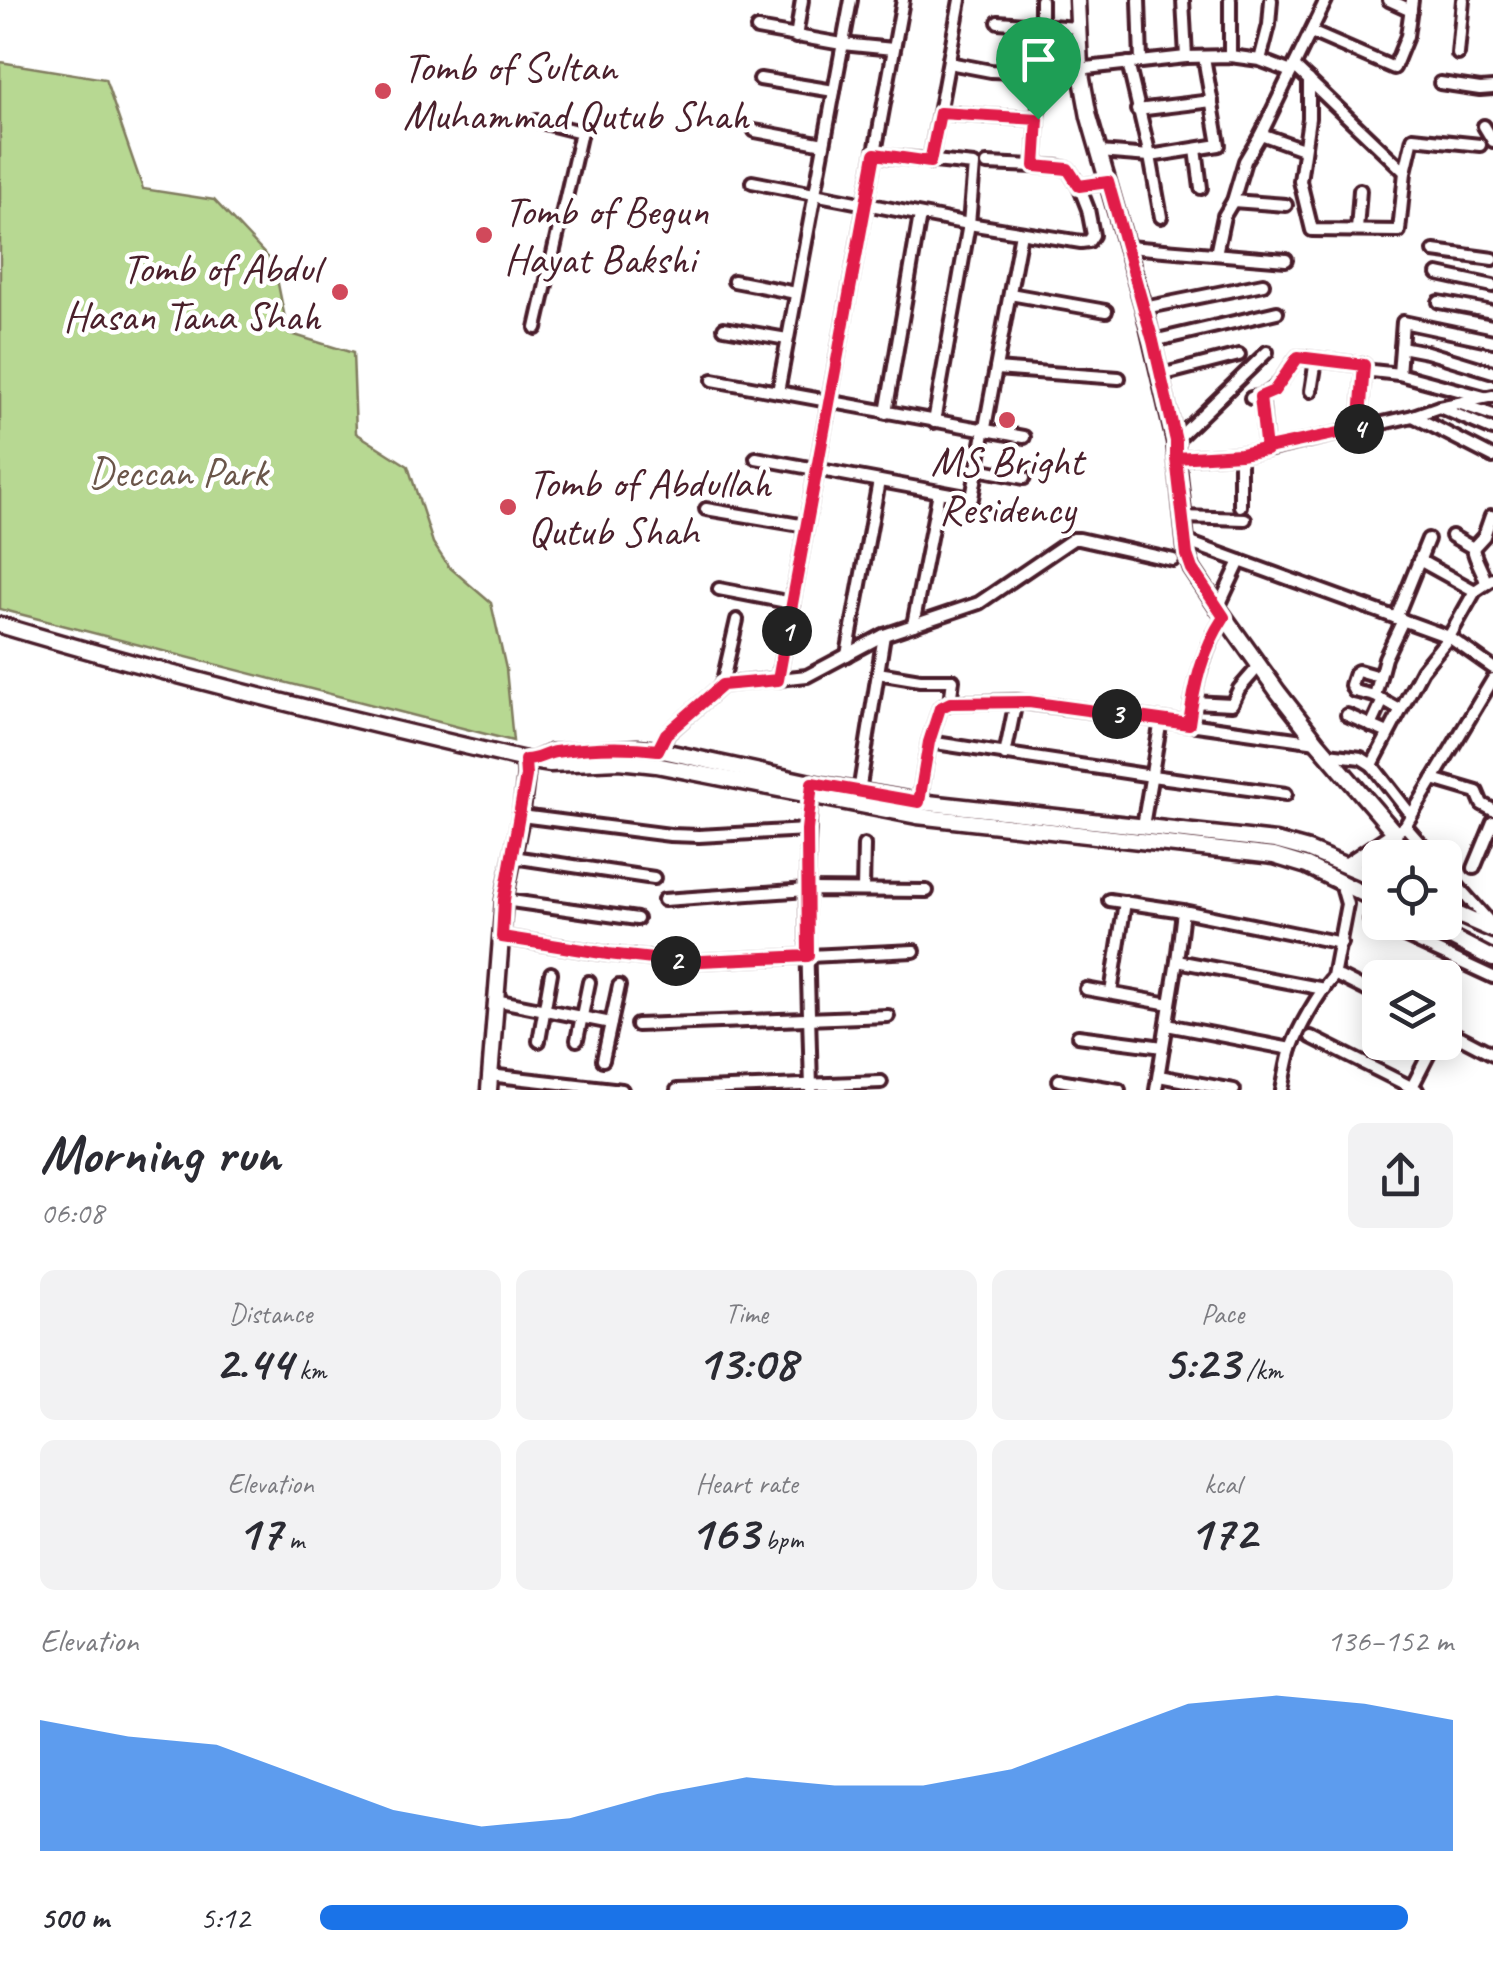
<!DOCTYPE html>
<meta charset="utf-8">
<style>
:root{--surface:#fff;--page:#f2f2f3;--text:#2b2b33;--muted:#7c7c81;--accent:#1a73e8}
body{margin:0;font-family:Caveat,sans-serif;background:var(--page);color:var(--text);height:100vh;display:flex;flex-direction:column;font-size:38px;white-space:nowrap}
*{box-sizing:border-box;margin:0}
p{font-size:32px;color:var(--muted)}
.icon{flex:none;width:55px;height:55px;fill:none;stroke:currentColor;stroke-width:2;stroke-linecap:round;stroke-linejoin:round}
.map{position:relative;height:1090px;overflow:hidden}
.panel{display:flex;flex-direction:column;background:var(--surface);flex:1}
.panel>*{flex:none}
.buttons{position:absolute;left:1362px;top:840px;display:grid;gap:20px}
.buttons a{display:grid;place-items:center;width:100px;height:100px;border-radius:15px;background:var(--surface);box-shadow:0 5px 25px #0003;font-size:50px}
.pin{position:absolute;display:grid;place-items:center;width:85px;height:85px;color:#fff;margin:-102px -42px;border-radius:50% 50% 50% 0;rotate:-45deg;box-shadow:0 0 10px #0007}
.pin .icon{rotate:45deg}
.km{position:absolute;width:50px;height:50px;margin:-25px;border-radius:50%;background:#222;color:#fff;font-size:28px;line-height:50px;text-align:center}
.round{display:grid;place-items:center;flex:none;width:105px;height:105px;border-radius:15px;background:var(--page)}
.headline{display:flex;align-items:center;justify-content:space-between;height:170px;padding:0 40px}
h1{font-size:55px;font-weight:800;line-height:75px}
.figures{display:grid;grid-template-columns:repeat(3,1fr);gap:15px;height:170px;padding:10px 40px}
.figures div{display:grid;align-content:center;border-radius:15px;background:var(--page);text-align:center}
.figures b{font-size:50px;font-weight:800}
.figures small{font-size:28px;font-weight:400}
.figures p{font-size:28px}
.chart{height:280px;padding:20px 40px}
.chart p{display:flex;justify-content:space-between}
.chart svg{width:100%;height:180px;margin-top:10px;fill:var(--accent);opacity:.7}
ul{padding:0 40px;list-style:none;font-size:32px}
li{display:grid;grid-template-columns:160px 120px 1fr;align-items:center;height:75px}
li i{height:25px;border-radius:12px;background:var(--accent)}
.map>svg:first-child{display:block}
.green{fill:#b7d892;stroke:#807c5e;stroke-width:2.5}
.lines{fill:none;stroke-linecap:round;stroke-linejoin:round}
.street-casing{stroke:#4a1f2b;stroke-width:18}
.secondary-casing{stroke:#4a1f2b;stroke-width:21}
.street{stroke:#fff;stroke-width:10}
.secondary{stroke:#fff;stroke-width:14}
.route-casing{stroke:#fff;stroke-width:20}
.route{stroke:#e11d48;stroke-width:12}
.poi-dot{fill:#d1495b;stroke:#fff;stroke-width:4}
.labels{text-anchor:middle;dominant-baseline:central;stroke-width:9;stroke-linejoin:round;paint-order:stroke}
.poi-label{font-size:42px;fill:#4a1f2b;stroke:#fff;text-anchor:start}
.park-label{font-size:42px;fill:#6b564a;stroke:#fff}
</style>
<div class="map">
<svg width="1493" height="1090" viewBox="0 0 1493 1090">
<rect width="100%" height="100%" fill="#fff"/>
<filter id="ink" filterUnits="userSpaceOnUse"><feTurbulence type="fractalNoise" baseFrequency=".01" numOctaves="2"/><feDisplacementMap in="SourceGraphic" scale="20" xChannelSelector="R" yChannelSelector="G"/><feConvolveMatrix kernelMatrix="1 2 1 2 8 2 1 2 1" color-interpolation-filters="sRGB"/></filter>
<g filter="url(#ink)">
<polygon class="green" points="0,62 105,79 143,189 214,200 274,264 288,333 353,353 356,433 408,466 433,543 448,566 491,603 506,669 513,741 0,609"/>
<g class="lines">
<g class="street-casing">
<g id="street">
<polyline points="1139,0 1141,61"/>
<polyline points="1183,0 1186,57"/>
<polyline points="1389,0 1411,10"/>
<polyline points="998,22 1077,28"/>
<polyline points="757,29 842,44 893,49"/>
<polyline points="1311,32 1394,68 1407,36 1412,0"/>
<polyline points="796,37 802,0"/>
<polyline points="1458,54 1463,0"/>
<polyline points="1230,56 1230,0"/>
<polyline points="1260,60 1269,25 1271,0"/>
<polyline points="949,63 991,71 1041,73 1186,57 1230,56 1260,60 1291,72"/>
<polyline points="1294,66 1405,172"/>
<polyline points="760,79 834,91"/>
<polyline points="1309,80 1309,118 1300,181 1312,230 1399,231 1405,172 1413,138 1480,145"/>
<polyline points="1440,83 1480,89 1493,88"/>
<polyline points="1137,110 1212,101"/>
<polyline points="940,113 1038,119"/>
<polyline points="1484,126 1493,141"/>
<polyline points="755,131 824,144"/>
<polyline points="1261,134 1300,148"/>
<polyline points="1196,149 1201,188"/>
<polyline points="1099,152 1150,156 1128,63"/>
<polyline points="875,155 974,165 969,224 934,422"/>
<polyline points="930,162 960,0"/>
<polyline points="1035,166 1041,73 1041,0"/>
<polyline points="752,182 969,224 1081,242 1089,241 1093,235 1088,209 1079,186 1068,169 1058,167 987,164"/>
<polyline points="1079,186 1108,182"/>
<polyline points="1233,201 1286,205"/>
<polyline points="1161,217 1150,156 1219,145 1204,57"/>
<polyline points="1357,230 1360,190"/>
<polyline points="1128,247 1286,260"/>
<polyline points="1434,251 1493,259"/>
<polyline points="1216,254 1224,216 1233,201 1245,161 1261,134 1326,0"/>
<polyline points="1438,274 1493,286"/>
<polyline points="734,281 796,293"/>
<polyline points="1010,294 1106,311"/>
<polyline points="1439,302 1493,312"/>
<polyline points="1144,308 1263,284"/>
<polyline points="536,328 581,132 537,121"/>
<polyline points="724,328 787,339"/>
<polyline points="1153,341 1277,312"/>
<polyline points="1401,347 1427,352 1493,372"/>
<polyline points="996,369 1119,378"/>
<polyline points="1363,370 1399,374 1484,397"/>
<polyline points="1399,374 1403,322 1493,341"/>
<polyline points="1161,375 1239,355"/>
<polyline points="713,380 1024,437"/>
<polyline points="1311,391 1316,360"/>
<polyline points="778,392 851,0"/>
<polyline points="1261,397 1266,450"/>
<path d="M1251,398c26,-2 32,-23 47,-41l66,8 -4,52 3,11"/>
<polyline points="1461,404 1493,415"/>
<polyline points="1439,407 1493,430"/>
<polyline points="886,413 920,215"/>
<polyline points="1413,416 1493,457"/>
<polyline points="1175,441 1267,352"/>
<polyline points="1240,454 1240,506"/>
<polyline points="756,458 972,498 1021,233"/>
<polyline points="1177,458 1240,454 1266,450 1413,416 1439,407 1493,396"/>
<polyline points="978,469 1024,478"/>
<polyline points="706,509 806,526"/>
<polyline points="1182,517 1245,519"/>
<path d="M1452,536l21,12c2,13 10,22 13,35"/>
<polyline points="1185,541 1449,637 1493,668"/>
<polyline points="1473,548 1484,536 1491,516"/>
<polyline points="1419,560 1475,591"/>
<polyline points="719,589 792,603"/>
<polyline points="1218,608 1240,561"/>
<polyline points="1396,618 1428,539"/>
<polyline points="913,625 939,492"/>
<polyline points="884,635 878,673 920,680 953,680 950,703"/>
<polyline points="847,655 879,481"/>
<polyline points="778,680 903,0"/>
<polyline points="722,685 737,620"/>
<polyline points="1375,696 1354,691 1351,685 1355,673 1358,671 1379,677"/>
<polyline points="1016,701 1161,720 1143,826"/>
<polyline points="1192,702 1232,704 1239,689 1259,666"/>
<polyline points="1400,710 1375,696 1385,658 1403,620"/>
<polyline points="1347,715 1388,733"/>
<polyline points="1161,720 1317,742"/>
<path d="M1189,724c5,-38 14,-74 35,-107"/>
<polyline points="1371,726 1383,700"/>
<polyline points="929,742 1152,776 1286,794"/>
<polyline points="658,753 667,734 722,685 807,676 884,635 979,603 1073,539 1079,539 1173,560"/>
<polyline points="1328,754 1361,758 1372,765 1411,815"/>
<polyline points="1372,765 1422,670 1449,637 1475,591 1493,579"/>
<polyline points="1433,779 1477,792 1482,804 1493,810"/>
<path d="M811,791c-8,100 -2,200 0,299"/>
<polyline points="859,792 878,673"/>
<polyline points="918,809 929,742 940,708 950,703 1016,701 1005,755"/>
<polyline points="521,816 670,835 699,836 807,830"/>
<polyline points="1405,826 1433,858"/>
<polyline points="1395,833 1405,826 1493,679"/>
<polyline points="513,857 654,878"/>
<polyline points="1474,868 1493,822"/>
<polyline points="1445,872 1493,926"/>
<polyline points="863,890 864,845"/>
<polyline points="504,900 637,919"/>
<polyline points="664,900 807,890 927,891"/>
<polyline points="1109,900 1183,911 1341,943"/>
<polyline points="1370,920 1493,977"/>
<polyline points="502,937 608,954 681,962 914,951"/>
<polyline points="1177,961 1324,989"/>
<polyline points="1340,977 1380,997"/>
<polyline points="1086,989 1170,1004"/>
<polyline points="1111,993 1125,902"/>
<polyline points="495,1000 611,1023"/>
<polyline points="637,1025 888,1016"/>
<polyline points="1167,1025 1291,1049"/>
<polyline points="1445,1029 1493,1054"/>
<polyline points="1078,1036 1163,1047"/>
<polyline points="1311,1037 1417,1090"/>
<polyline points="577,1040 589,982"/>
<polyline points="539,1041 551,973"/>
<polyline points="603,1060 619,986"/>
<polyline points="489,1075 622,1090"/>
<polyline points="1159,1076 1234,1090"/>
<polyline points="1059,1080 1119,1090"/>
<polyline points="1412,1087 1435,1042"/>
<polyline points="677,1090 881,1082"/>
<polyline points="1156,1090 1177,961 1183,911"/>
<path d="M1282,1090c3,-13 5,-28 9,-41 8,-22 27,-55 42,-72l14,-73 -6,-21"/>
</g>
</g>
<g class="secondary-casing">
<g id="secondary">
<polyline points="1077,0 1080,68 1089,117 1144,308 1175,441 1187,555 1192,569 1218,608 1278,692 1317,742 1395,833 1347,865"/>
<path d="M0,625c173,52 349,94 525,135l25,4 69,-3 37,4 261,51 357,40 33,10 73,36"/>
<polyline points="535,760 551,753 638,748 658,750 811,783 919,802 1275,841 1308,850 1380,880"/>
<polyline points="1445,909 1493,930"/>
<polyline points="1422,922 1493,959"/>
<polyline points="489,1090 504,900 521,816 526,775 525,760"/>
</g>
</g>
<use href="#street" class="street"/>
<use href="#secondary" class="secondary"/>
</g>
</g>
<g class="lines" filter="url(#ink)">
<g class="route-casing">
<path id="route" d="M1038,119l-98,-6 -10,49 -55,-8 -97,526 -56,5 -56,49 -8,16c-33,-4 -69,-3 -103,2 -11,2 -18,8 -30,8l1,16 -22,124 -2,37 106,17 72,8 128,-6 -1,-126 5,-47 107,19 10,-60 11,-34 10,-5 79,-1 160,22c5,-38 13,-74 35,-107l-32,-48 -5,-14 -11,-97 64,-4 26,-4 -6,-53 14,-6 24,-34 66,8 -4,53 2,10 -122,26 -64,4v-17l-23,-100 -45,-159 -29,4 -11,-17 -33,-3 3,-47"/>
</g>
<use href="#route" class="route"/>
</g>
<g class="poi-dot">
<circle cx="383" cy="91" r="10"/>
<circle cx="484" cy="235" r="10"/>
<circle cx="340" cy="292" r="10"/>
<circle cx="1007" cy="420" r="10"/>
<circle cx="508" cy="507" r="10"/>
</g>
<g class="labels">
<g class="poi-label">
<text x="403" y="67">Tomb of Sultan<tspan x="403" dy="48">Muhammad Qutub Shah</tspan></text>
<text x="504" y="211">Tomb of Begun<tspan x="504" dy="48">Hayat Bakshi</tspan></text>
<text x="320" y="268" text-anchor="end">Tomb of Abdul<tspan x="320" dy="48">Hasan Tana Shah</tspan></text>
<text x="1007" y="461" text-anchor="middle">MS Bright<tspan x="1007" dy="48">Residency</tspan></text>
<text x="528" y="483">Tomb of Abdullah<tspan x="528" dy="48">Qutub Shah</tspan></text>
</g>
<g class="park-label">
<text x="178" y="472">Deccan Park</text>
</g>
</g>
</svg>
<div class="buttons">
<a><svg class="icon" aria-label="locate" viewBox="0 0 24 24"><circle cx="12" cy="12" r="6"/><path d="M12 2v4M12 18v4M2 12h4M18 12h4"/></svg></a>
<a><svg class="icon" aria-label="layers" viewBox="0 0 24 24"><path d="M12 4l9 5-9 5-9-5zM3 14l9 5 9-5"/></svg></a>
</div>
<div class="pin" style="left:1038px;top:119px;background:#1e9e55"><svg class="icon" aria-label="arrive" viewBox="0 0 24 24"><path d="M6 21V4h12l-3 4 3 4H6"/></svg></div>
<b class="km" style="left:787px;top:631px">1</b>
<b class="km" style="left:676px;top:961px">2</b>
<b class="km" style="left:1117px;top:714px">3</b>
<b class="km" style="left:1359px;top:429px">4</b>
</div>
<section class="panel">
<div class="headline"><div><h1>Morning run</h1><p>06:08</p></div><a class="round"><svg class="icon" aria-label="share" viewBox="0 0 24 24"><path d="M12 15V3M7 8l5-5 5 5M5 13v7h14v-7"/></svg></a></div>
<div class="figures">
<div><p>Distance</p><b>2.44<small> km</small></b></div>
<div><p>Time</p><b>13:08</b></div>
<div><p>Pace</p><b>5:23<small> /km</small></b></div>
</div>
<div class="figures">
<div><p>Elevation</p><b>17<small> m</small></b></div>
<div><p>Heart rate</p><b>163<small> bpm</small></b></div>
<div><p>kcal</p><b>172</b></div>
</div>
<div class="chart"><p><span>Elevation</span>136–152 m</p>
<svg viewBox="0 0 160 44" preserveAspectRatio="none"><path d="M0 44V12L10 16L20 18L30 26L40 34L50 38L60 36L70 30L80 26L90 28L100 28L110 24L120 16L130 8L140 6L150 8L160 12V44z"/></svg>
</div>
<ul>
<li><b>500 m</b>5:12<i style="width:96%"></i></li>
</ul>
</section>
